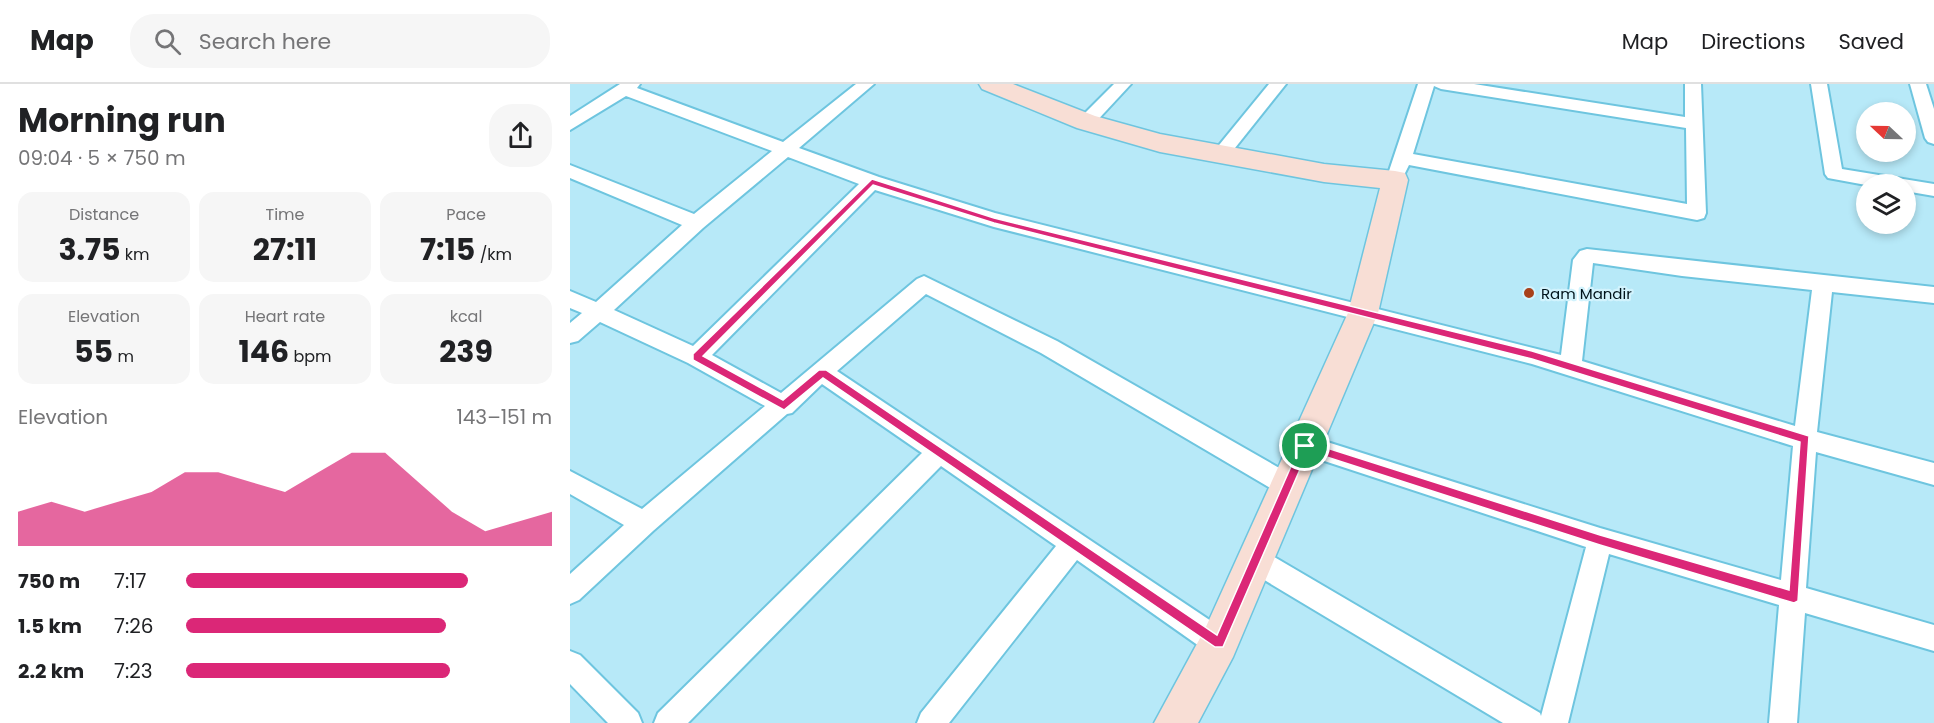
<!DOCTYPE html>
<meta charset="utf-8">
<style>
:root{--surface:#fff;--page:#f6f6f6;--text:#202124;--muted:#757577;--line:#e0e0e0;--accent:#db2777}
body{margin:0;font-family:Poppins,sans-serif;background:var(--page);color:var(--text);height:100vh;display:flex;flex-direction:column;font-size:22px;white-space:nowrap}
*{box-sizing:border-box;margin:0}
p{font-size:20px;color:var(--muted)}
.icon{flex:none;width:33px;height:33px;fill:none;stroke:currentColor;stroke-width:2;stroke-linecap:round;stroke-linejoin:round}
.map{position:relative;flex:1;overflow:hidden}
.drawer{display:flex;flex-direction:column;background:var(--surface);width:570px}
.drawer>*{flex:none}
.needle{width:39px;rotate:292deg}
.fabs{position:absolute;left:1286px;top:18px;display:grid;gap:12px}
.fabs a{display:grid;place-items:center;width:60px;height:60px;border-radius:50%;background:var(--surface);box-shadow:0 3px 9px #0003;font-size:30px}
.pin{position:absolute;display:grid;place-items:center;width:51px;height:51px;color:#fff;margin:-26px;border:3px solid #fff;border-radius:50%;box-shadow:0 2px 6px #0007}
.round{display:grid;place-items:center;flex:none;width:63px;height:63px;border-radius:24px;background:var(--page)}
.summary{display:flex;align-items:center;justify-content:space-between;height:102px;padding:0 18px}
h1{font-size:33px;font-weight:700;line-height:45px}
.metrics{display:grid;grid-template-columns:repeat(3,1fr);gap:9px;height:102px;padding:6px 18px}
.metrics div{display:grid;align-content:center;border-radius:15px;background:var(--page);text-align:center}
.metrics b{font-size:30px;font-weight:700}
.metrics small{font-size:16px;font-weight:400}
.metrics p{font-size:16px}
.chart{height:168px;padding:12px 18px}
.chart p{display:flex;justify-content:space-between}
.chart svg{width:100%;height:108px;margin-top:6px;fill:var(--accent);opacity:.7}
ul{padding:0 18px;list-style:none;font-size:20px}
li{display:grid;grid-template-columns:96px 72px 1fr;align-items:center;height:45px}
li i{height:15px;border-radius:8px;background:var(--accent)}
header{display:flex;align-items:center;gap:36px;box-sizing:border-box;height:84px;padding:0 30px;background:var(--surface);border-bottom:2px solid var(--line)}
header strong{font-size:28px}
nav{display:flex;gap:33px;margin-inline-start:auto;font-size:21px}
.search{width:420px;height:54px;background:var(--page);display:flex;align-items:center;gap:15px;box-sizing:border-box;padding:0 21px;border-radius:24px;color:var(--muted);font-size:22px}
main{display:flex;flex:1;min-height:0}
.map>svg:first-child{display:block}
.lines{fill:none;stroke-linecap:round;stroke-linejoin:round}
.street-casing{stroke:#6ec5df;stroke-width:4}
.secondary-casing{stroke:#6ec5df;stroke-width:3}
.street{fill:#fff;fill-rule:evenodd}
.secondary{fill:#f8ded5;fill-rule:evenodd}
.route{fill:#db2777;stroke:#fff;stroke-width:1.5;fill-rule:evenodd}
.poi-dot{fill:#a8411a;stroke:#d2f3fd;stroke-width:2}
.labels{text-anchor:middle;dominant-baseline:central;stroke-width:4.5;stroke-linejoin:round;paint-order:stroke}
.poi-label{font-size:15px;fill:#00131b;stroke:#d2f3fd;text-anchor:start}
</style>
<header>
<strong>Map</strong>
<div class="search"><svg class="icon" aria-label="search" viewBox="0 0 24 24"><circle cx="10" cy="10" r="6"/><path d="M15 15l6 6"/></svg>Search here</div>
<nav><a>Map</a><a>Directions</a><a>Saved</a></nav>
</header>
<main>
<section class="drawer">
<div class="summary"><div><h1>Morning run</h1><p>09:04 · 5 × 750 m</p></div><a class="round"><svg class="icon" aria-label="share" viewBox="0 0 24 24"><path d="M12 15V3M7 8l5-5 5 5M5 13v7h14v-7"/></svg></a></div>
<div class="metrics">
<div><p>Distance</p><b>3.75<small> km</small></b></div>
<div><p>Time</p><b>27:11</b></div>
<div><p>Pace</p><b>7:15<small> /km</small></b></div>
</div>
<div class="metrics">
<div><p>Elevation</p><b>55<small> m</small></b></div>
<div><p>Heart rate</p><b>146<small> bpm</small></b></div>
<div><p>kcal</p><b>239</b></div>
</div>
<div class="chart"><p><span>Elevation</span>143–151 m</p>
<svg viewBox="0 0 160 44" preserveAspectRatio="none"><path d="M0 44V30L10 26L20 30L30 26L40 22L50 14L60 14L70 18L80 22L90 14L100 6L110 6L120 18L130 30L140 38L150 34L160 30V44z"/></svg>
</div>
<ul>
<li><b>750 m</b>7:17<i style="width:77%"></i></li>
<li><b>1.5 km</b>7:26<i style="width:71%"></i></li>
<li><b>2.2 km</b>7:23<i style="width:72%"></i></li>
</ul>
</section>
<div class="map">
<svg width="1364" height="639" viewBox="0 0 1364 639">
<rect width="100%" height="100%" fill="#b7e9f8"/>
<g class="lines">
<g class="street-casing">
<g id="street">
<path d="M50,0h20l-3,4 146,54 73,-58h18l-75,64 80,29 116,36 566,142 12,-95 7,-9 7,-2 347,38v16l-102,-11 -15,140 117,31v22l-118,-33 -10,136 128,37v26l-129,-38 -8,110h-28l10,-118 -170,-51 -41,169h-65l-257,-154 -4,-9 4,-9 9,-3 9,3 276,162 1,3 45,-169 -289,-95 -4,-7 4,-7 8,-3 295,93 181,52 12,-134 -261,-82 -538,-137 -119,-37 -163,165 69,38 136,-114 7,-3 133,65 238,136 4,8 -4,8 -8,3 -8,-3 -238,-140 -115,-59 -89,77 392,262 3,10 -3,10 -10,3 -10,-3 -132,-93 -128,163h-32l4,-10 135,-167 -115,-80 -253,257h-34l4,-10 264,-260 -100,-69 -30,29 -5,1 -134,117 -74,69 -9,4v-30l54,-49 -54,-31v-23l72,38 123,-103 -77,-43 -88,-41 -22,19 -8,2v-20l12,-10 -12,-5v-17l26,11 86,-77 -112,-47v-13l124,49 78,-63 -146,-55 -56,34v-14zM218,73l71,27 -166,162 -79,-36 89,-82zM1023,179l89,13 130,14 -17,136 -213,-65z"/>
<polygon points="544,0 561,0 522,42 510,42 507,38 510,34"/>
<polygon points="699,0 716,0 657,74 645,74 642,70 645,66"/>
<path d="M848,0h56l211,33v-33h16l5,129 -2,5 -7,2 -288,-55 -5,10 -6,2 -6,-2 -3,-4zM864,2l7,3 245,39 1,76 -274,-50z"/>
<polygon points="1241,0 1257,0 1272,85 1364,100 1364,112 1335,107 1335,100 1296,101 1258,94 1255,90"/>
<polygon points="1340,0 1356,0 1364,25 1364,60 1358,58 1355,54"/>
<polygon points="0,567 10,571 68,629 72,639 38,639 0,600"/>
</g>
</g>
<g class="secondary-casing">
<polygon id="secondary" points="409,0 443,0 525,32 590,50 754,80 825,87 835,89 838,96 808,229 663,573 628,639 584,639 635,545 778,229 810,104 754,98 590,68 507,44 412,5"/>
</g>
<use href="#street" class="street"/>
<use href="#secondary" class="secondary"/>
</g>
<path class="route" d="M302,95l122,39 538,133 277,85 -11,165 -4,2 -194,-58 -292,-94 -85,196h-8l-392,-269 -39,32 -91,-50v-6zM303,101l121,38 538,136 268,83 -11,148 -189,-55 -295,-94 -5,5 -83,189 -391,-265h-7l-36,30 -80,-44z"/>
<circle class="poi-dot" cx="959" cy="209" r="6"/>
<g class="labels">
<g class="poi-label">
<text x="971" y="209">Ram Mandir</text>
</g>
</g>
</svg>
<div class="fabs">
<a><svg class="needle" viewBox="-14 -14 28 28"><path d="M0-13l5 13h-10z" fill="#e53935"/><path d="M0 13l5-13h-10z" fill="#757577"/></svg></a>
<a><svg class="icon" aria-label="layers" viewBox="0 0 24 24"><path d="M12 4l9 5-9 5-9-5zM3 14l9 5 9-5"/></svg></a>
</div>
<div class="pin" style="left:735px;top:362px;background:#1e9e55"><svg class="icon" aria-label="arrive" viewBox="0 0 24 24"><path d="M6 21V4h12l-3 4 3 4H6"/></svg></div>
</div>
</main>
